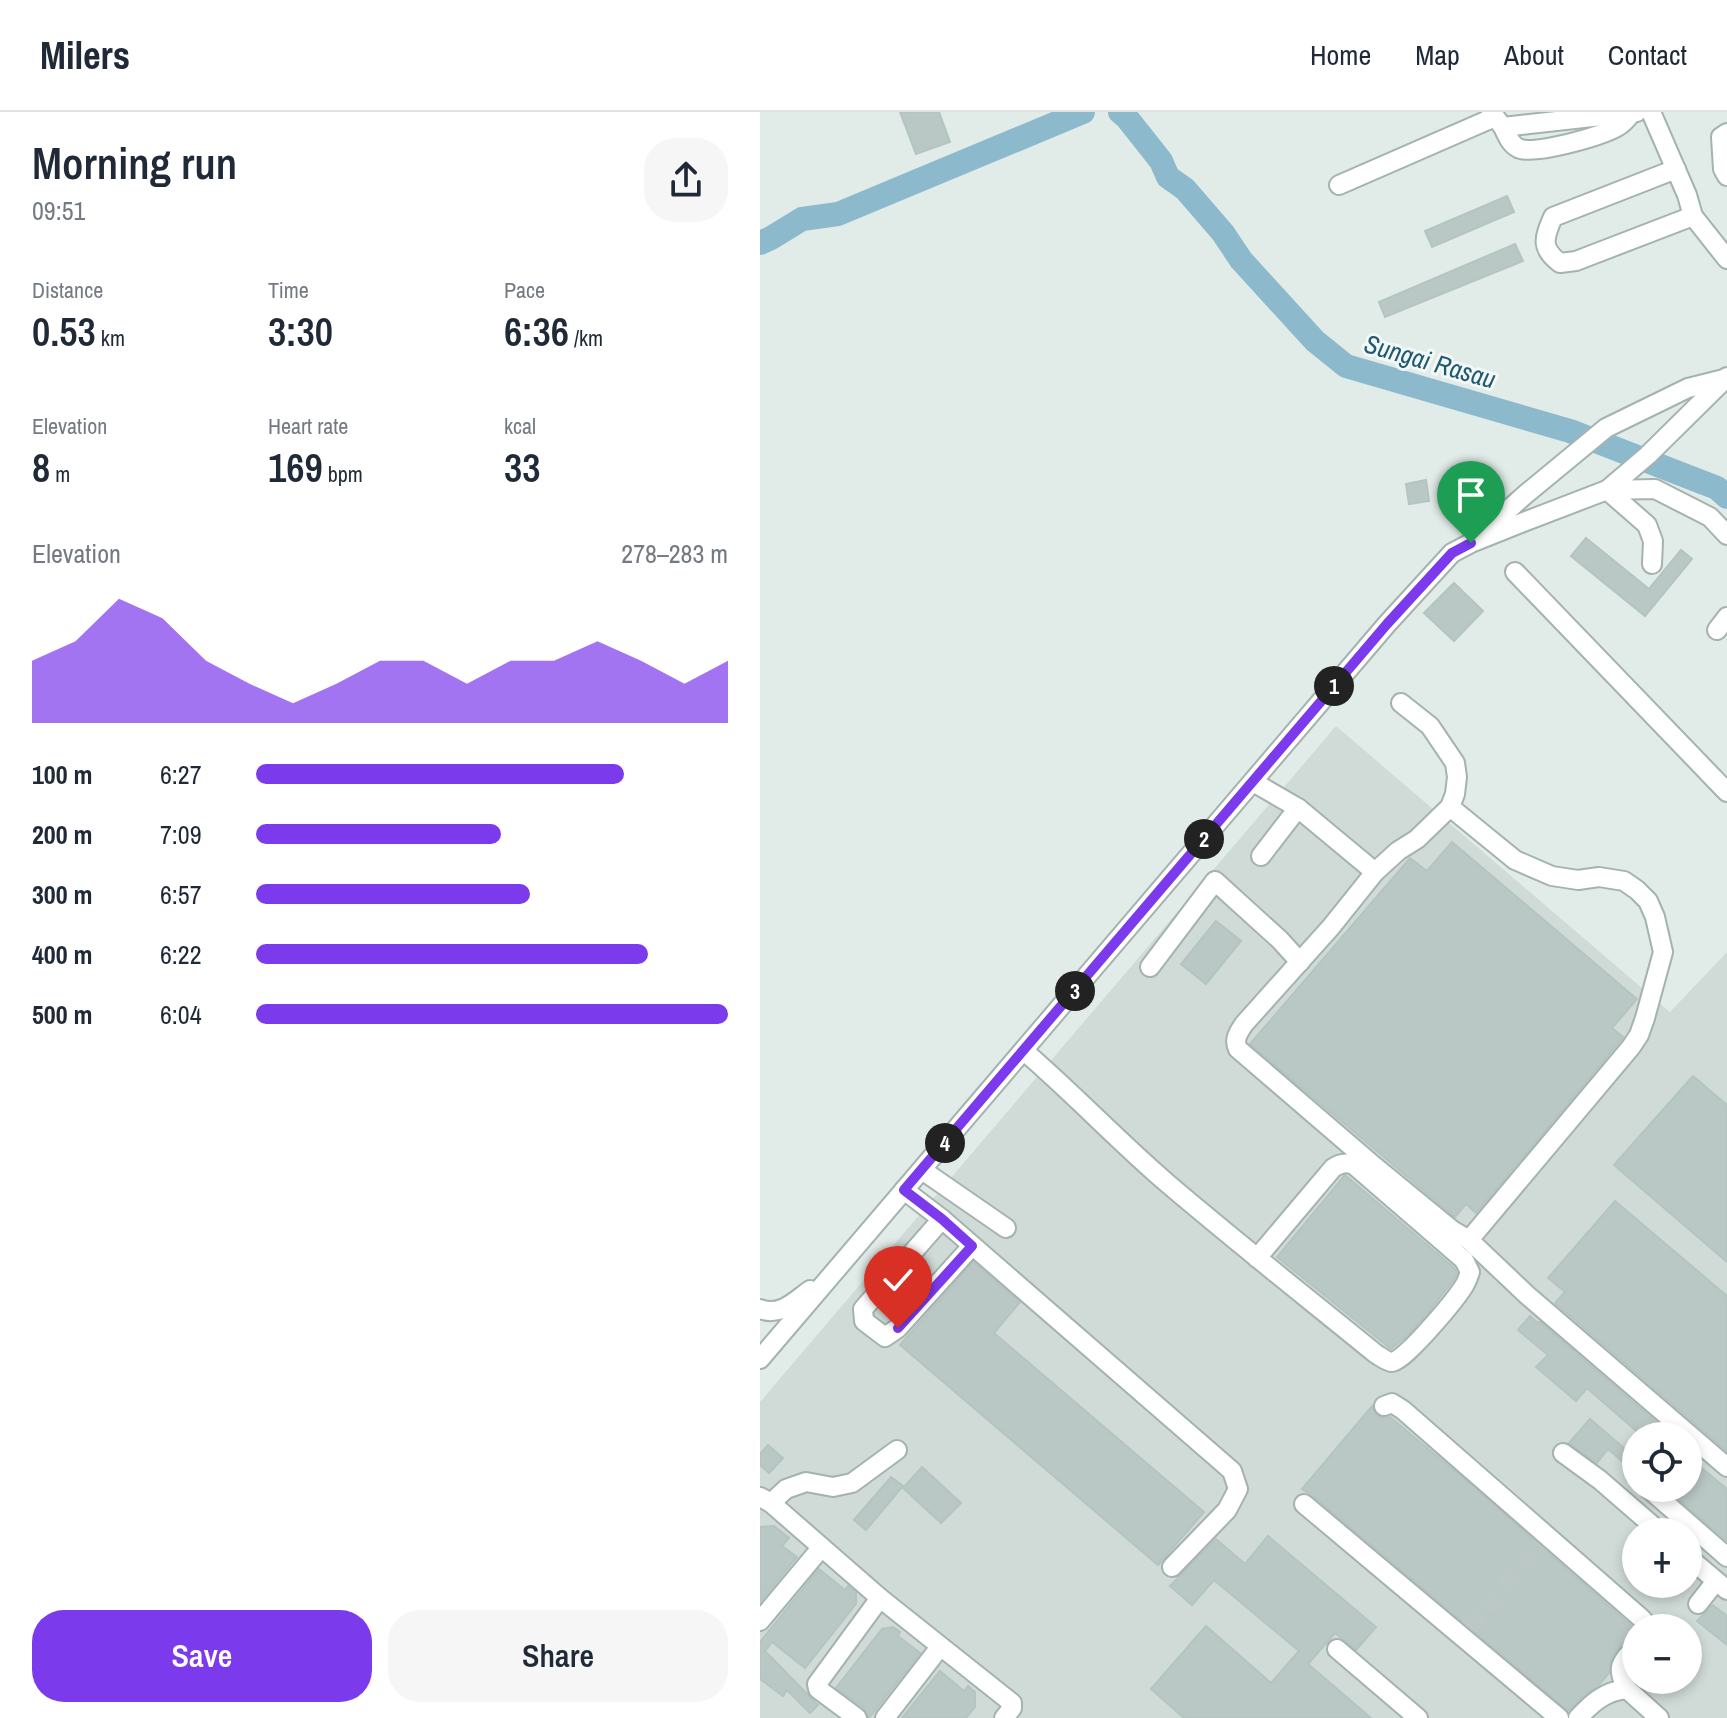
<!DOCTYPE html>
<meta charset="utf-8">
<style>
:root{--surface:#fff;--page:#f6f6f7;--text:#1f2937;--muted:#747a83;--line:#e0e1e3;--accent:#7c3aed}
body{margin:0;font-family:"Archivo Narrow",sans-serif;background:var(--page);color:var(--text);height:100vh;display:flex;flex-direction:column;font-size:30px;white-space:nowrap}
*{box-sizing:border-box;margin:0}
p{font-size:26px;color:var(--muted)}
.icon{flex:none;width:44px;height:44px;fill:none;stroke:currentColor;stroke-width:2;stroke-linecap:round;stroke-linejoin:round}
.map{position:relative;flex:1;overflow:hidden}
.details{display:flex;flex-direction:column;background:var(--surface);width:760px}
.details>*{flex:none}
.tools{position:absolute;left:862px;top:1310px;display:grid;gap:16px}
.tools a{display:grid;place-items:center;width:80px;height:80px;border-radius:50%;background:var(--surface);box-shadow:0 4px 12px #0003;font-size:40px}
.pin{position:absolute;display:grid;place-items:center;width:68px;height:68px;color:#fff;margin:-82px -34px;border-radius:50% 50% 50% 0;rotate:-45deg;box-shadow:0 0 8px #0007}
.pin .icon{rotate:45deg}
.km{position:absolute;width:40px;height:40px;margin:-20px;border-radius:50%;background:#222;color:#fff;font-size:22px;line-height:40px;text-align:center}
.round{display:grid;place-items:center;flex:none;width:84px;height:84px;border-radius:32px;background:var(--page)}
.summary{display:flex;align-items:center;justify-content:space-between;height:136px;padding:0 32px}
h1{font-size:44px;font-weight:600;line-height:60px}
.metrics{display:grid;grid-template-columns:repeat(3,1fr);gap:12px;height:136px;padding:8px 32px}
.metrics div{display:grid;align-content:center}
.metrics b{font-size:40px;font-weight:600}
.metrics small{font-size:22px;font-weight:400}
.metrics p{font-size:22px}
.chart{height:224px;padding:16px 32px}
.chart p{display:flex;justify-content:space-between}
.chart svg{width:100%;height:144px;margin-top:8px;fill:var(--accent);opacity:.7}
.action{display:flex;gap:16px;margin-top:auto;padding:16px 32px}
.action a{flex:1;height:92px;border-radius:32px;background:var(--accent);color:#fff;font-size:32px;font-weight:600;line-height:92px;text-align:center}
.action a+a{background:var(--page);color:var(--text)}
ul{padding:0 32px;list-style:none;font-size:26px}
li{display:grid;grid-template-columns:128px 96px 1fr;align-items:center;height:60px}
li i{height:20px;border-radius:10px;background:var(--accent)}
header{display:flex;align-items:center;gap:48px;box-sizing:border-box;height:112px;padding:0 40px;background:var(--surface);border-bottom:2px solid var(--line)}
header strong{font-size:38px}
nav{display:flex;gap:44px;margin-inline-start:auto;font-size:28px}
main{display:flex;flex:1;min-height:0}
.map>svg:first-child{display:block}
.built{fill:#d0dbd7;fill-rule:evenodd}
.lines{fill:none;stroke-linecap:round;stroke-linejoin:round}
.river{stroke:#8db9cd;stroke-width:24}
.building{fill:#bac8c5;stroke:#b4c4c0;stroke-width:2}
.minor-tunnel{stroke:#bbc8c5;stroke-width:18;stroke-dasharray:18 9;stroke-linecap:butt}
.minor-casing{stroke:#a4b3b0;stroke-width:22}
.minor{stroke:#fff;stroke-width:18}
.route-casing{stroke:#fff;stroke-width:16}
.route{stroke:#7c3aed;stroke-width:10}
.labels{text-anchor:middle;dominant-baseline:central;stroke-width:6;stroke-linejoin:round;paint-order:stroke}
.water-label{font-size:26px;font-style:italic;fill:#215873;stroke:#f2f8f6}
</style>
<header>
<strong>Milers</strong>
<nav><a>Home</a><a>Map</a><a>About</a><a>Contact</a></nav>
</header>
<main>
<section class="details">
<div class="summary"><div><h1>Morning run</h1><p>09:51</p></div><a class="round"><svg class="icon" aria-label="share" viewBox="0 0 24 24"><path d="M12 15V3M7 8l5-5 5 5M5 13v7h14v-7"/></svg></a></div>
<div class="metrics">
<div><p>Distance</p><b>0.53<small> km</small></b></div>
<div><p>Time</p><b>3:30</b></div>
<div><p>Pace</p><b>6:36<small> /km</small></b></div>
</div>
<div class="metrics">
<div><p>Elevation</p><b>8<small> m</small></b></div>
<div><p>Heart rate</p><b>169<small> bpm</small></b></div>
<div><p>kcal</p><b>33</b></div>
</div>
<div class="chart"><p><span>Elevation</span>278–283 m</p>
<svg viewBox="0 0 160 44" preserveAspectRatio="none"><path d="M0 44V25L10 19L20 6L30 12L40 25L50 32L60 38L70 32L80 25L90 25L100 32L110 25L120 25L130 19L140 25L150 32L160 25V44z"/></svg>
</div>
<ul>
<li><b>100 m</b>6:27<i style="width:78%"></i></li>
<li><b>200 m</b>7:09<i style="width:52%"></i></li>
<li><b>300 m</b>6:57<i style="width:58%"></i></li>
<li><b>400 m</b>6:22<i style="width:83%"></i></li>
<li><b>500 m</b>6:04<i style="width:100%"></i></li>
</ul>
<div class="action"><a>Save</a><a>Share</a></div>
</section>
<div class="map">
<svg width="967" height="1606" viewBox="0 0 967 1606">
<rect width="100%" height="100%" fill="#e1ebe8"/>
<path class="built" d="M576,614l334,286 57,-60v766h-967v-316zM876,1324h52v52h-52zM876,1420h52v52h-52zM876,1516h52v52h-52z"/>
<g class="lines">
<g class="river">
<polyline points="360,0 367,6 401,49 408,65 425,77 463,121 481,148 555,229 586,254 810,319 957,376 967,385"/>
<polyline points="0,131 11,126 42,107 78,102 323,0"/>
</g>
</g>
<g class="building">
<polygon points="140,0 179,0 190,30 156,42"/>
<polygon points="747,84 754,100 672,135 665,119"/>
<polygon points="755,132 763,149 625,205 619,190"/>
<polygon points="666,368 669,389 649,392 646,372"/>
<polygon points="826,426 889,477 921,438 932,447 885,504 811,444"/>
<polygon points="694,471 723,499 694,529 664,501"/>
<polygon points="692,730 877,887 852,916 863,925 861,928 716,1101 706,1092 695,1105 490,932 650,746 667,759"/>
<polygon points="456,809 481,829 446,872 421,852"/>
<polygon points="933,964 967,993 967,1150 854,1053"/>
<polygon points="585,1063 694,1156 697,1161 692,1170 670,1198 649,1222 631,1237 517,1145"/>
<polygon points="855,1089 967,1184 967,1339 795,1191 805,1180 788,1166"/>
<polygon points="213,1150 260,1190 234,1221 444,1400 398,1453 140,1233"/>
<polygon points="770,1204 778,1211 780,1210 904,1317 898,1324 882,1324 827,1276 816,1289 776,1255 788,1243 758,1218"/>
<polygon points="612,1294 616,1303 623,1306 630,1305 708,1370 876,1518 876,1523 867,1527 853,1543 850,1552 849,1561 839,1573 826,1582 808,1599 552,1383 542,1377"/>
<polygon points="830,1307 871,1342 863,1350 848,1337 837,1351 809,1331"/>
<polygon points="8,1333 23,1346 9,1361 0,1353 0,1342"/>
<polygon points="939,1354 967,1377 967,1429 914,1383 920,1376 928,1376 928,1366"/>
<polygon points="162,1355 201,1391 181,1411 143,1376"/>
<polygon points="131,1365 143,1374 106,1418 94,1408"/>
<polygon points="14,1414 29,1426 22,1434 37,1445 0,1490 0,1415"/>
<polygon points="508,1424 616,1515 596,1538 575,1521 548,1552 611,1606 424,1606 391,1577 446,1514 511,1571 539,1539 454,1468 432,1493 410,1474 456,1427 485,1452"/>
<polygon points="59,1457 85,1478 88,1474 96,1481 96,1492 45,1556 12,1530 5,1539 58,1593 50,1601 27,1578 23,1584 0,1567 0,1530"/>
<polygon points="953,1493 967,1504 967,1533 937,1509"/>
<polygon points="133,1515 140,1520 138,1524 160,1541 109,1606 104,1596 76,1576 122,1517"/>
<polygon points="180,1559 204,1579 208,1574 215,1580 215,1595 206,1606 142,1606"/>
</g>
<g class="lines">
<polyline class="minor-tunnel" points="708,1516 782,1433"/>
<g class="minor-casing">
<g id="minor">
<polyline points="731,0 743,15 877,0"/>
<polyline points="891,0 927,83 933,104 967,147"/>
<path d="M743,15c4,8 7,17 15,21 15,8 83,-12 99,-21 6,-3 10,-8 14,-13"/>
<polyline points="967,21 961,25 963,57 967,64"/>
<path d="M916,57l-123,48c-9,21 -13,31 7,46l16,-2 117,-45"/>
<polyline points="579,73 735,5"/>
<polyline points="847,378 895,377 950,405 967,423"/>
<polyline points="847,378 887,413 893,429 892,452"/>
<polyline points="722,421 766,382 846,316 928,276 964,267"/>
<polyline points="755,460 967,680"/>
<polyline points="957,518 967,505"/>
<path d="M641,591l29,23 25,37 2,14 -2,17 -5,13 -33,32 -19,12 -23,21 -44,55 -87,97c-5,8 -11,15 -6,25l135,116 79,65 17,10"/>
<polyline points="493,670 538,696 615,760"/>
<polyline points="690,695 755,748 792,764 818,768 839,765 864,769 877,778 888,789 895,805 903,840 885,906 879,923 871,935 709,1128 767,1183 967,1355"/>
<polyline points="501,744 538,696"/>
<polyline points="390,855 455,769 520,828 540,850"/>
<path d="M264,939c49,42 94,90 143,132 68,58 139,114 209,171 4,2 11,8 16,8 12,0 62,-61 70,-73 4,-5 6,-11 8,-17l-6,-12 -110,-95c-8,-3 -14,-2 -21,3l-76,90"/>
<polyline points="162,1058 246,1116"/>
<polyline points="144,1078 182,1107 472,1359 478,1377 467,1398 412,1455"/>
<polyline points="182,1107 103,1197 104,1209 125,1225 138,1216 212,1134"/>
<path d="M0,1197c20,8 35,-8 50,-19"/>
<polyline points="0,1247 627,512 692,441 711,431 761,411 847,378 888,343 967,265"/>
<polyline points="624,1294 632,1291 643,1298 881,1506 888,1514 888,1516"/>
<polyline points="803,1341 840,1368 900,1420"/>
<polyline points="888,1376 967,1445"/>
<polyline points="0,1385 11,1391 120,1486 252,1591 252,1596 244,1606"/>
<polyline points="11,1391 26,1377 46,1370 73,1375 92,1371 137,1338"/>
<polyline points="544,1392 799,1606"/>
<polyline points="928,1445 967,1478"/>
<polyline points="938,1492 956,1469"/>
<polyline points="0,1509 61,1436"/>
<polyline points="577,1537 658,1606"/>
<path d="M867,1577c-11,-22 -7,-26 9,-42"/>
<polyline points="97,1606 58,1577 57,1572 120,1486"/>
<polyline points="125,1606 180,1535"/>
<path d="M818,1606c14,-15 27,-27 49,-29l32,29"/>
</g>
</g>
<use href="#minor" class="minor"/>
</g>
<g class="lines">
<g class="route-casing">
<polyline id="route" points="138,1216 212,1134 182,1107 144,1078 627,512 692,441 711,431"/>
</g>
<use href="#route" class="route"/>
</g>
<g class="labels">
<g class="water-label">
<text transform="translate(670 249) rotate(16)">Sungai Rasau</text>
</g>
</g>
</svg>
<div class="tools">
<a><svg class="icon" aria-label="locate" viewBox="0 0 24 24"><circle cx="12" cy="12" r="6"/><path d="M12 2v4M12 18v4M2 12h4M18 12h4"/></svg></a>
<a>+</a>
<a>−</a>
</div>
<div class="pin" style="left:711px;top:431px;background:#1e9e55"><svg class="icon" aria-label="arrive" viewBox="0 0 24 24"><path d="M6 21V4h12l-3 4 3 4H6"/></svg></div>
<div class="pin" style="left:138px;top:1216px;background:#d93025"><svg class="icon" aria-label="check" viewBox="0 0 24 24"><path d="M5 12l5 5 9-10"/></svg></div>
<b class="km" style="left:574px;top:574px">1</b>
<b class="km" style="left:444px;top:727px">2</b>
<b class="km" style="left:315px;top:879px">3</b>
<b class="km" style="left:185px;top:1031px">4</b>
</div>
</main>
